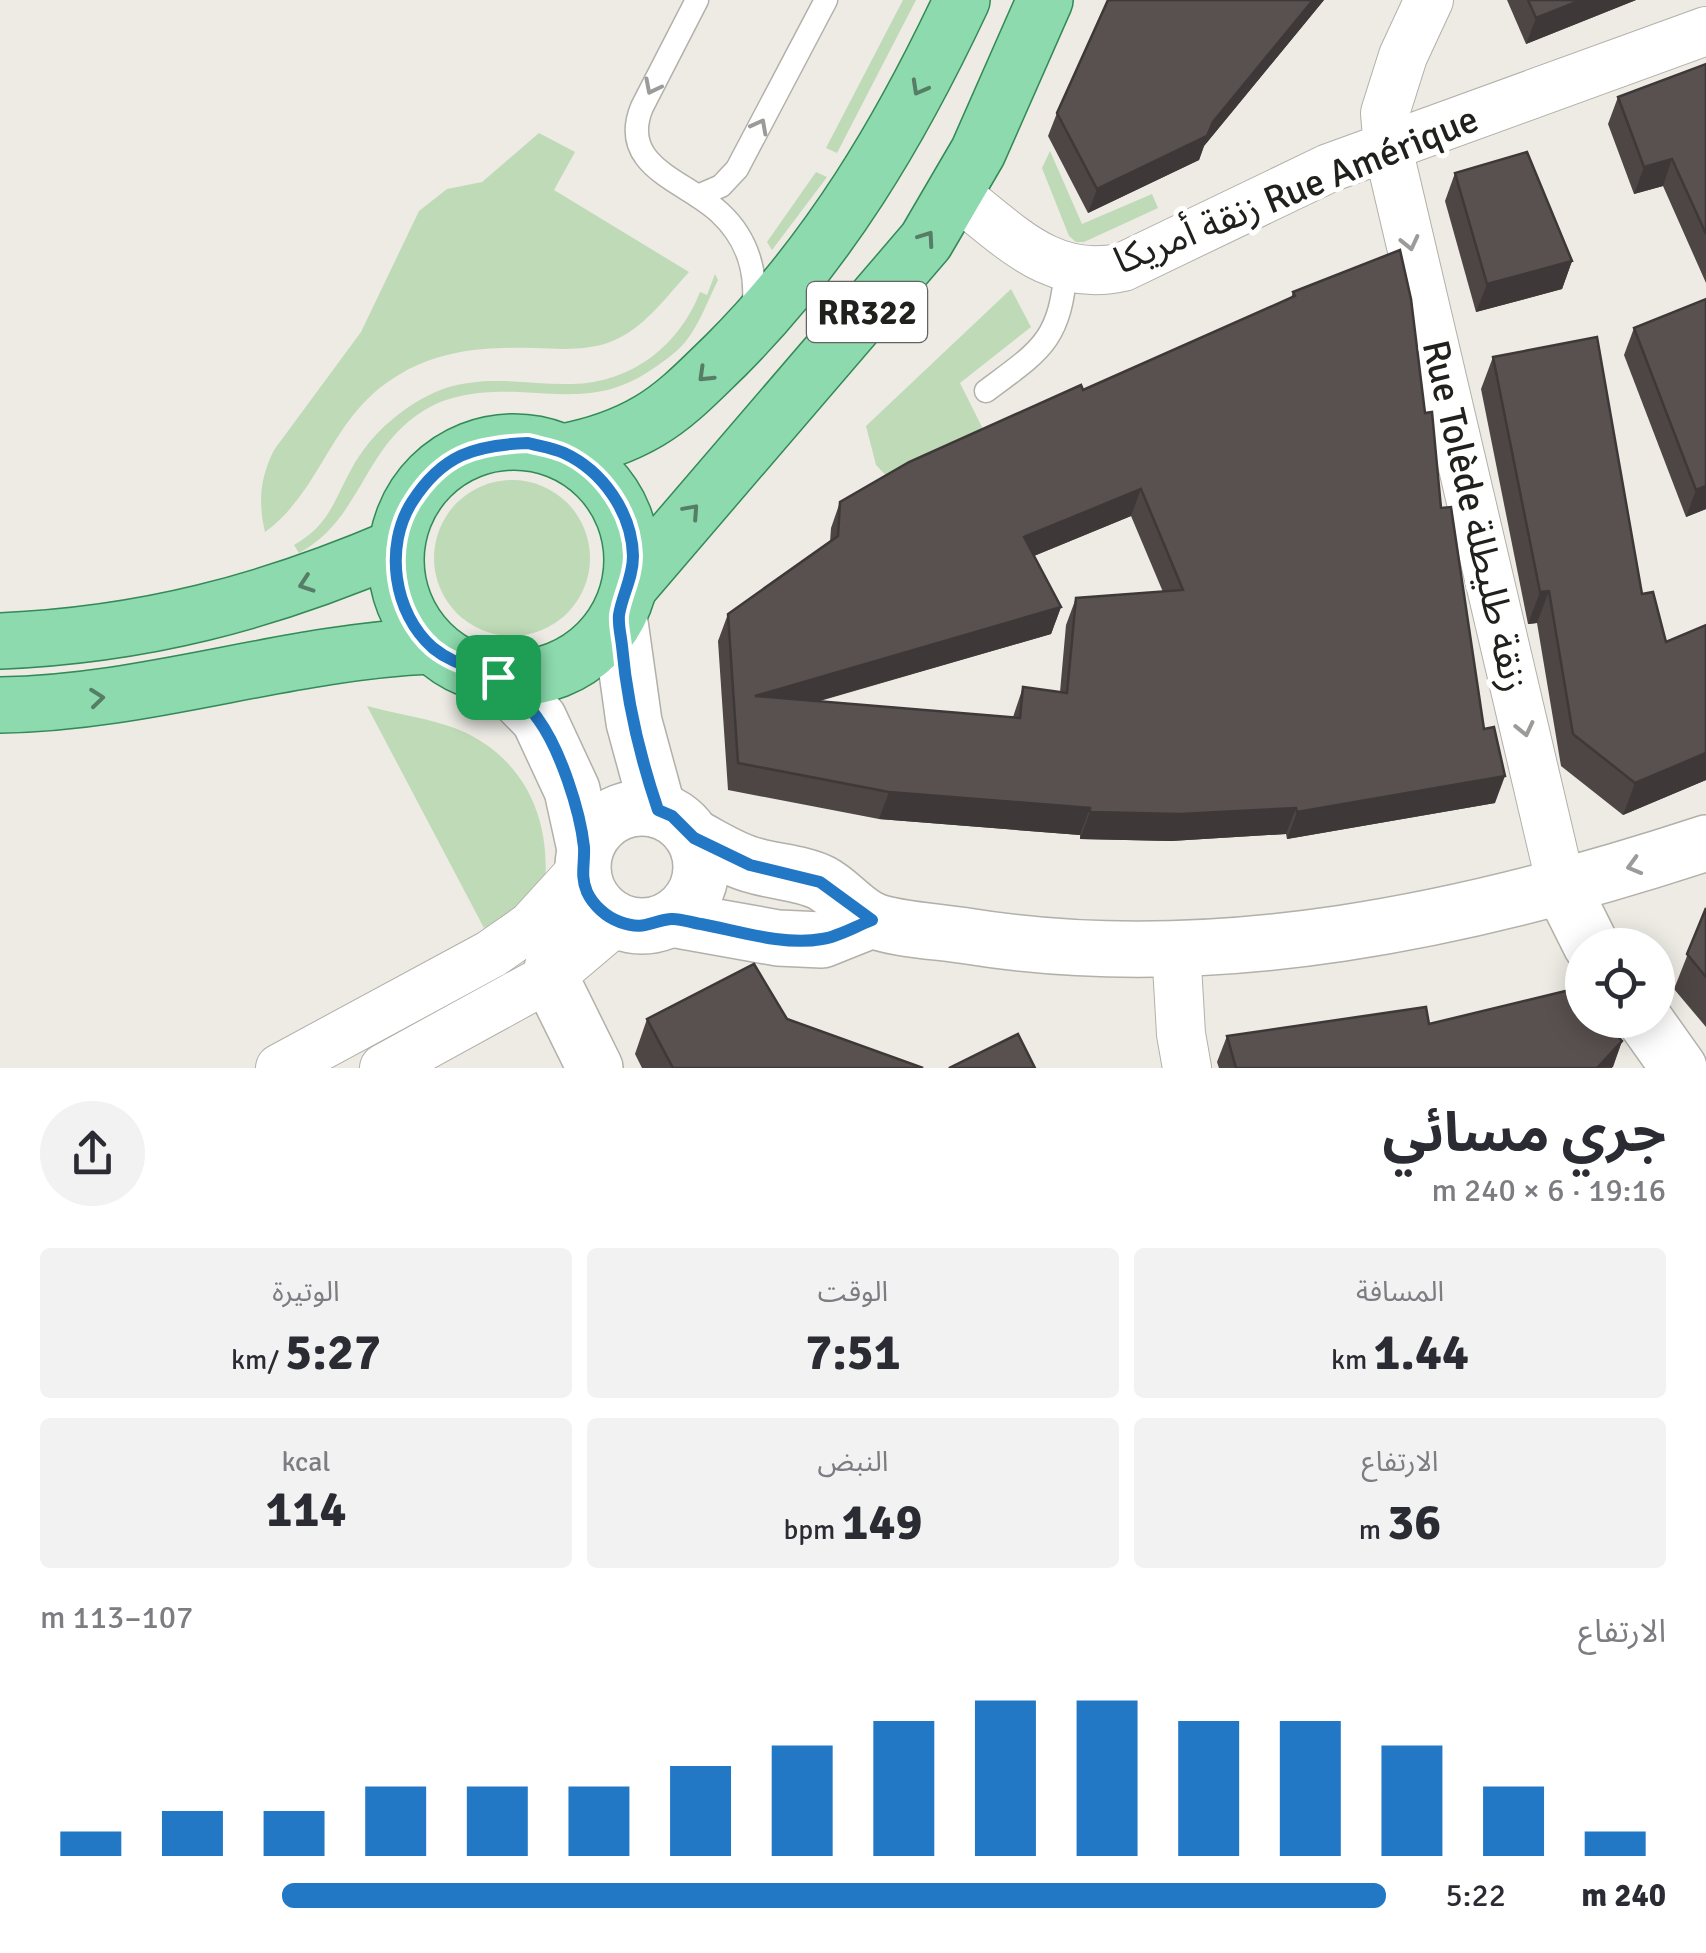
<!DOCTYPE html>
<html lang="ar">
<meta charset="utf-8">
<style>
:root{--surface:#fff;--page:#f2f2f3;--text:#2b2b33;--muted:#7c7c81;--accent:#2378c6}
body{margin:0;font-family:Signika,"Noto Sans Arabic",sans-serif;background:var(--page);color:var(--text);direction:rtl;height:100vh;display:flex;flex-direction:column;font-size:38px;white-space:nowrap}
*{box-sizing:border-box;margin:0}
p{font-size:32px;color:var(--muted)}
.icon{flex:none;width:55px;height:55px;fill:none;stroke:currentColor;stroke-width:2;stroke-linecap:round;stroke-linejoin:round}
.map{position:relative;height:1068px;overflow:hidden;direction:ltr}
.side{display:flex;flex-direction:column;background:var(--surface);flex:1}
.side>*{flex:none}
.buttons{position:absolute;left:1565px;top:928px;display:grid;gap:20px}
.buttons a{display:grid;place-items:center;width:110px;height:110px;border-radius:50%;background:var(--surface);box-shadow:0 5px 25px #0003;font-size:50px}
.pin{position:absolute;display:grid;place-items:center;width:85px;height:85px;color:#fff;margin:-42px;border-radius:20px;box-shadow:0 5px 15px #0006}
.round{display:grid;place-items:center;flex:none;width:105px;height:105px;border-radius:52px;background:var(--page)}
.summary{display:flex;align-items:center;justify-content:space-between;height:170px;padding:0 40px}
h1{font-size:55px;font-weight:700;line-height:75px}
.figures{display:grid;grid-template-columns:repeat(3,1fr);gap:15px;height:170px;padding:10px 40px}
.figures div{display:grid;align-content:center;border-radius:10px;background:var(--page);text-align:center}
.figures b{font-size:50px;font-weight:700}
.figures small{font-size:28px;font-weight:400}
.figures p{font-size:28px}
.chart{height:280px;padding:20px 40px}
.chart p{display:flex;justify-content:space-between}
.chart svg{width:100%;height:180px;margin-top:10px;stroke:var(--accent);stroke-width:6}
ul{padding:0 40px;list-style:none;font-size:32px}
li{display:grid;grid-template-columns:160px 120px 1fr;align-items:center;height:75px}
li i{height:25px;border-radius:12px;background:var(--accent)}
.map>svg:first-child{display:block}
.green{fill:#bfdab6}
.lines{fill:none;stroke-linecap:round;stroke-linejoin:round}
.service-casing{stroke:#b1b0a9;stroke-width:25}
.minor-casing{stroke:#b1b0a9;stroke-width:50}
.tertiary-casing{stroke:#b1b0a9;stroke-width:58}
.primary-casing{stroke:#348957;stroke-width:58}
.service{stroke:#fff;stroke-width:22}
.minor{stroke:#fff;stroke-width:48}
.tertiary{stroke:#fff;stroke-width:55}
.primary{stroke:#8cdaad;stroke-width:55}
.wall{fill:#4d4645;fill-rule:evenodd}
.shaded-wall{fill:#3e3938}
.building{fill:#595150;stroke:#3e3938;stroke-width:2.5;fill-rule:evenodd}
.oneway{stroke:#9b9b99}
.oneway2{stroke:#567d65}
.route-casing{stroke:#fff;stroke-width:20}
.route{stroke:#2378c6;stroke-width:12}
.labels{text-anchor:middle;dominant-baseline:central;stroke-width:10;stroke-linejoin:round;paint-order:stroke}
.shield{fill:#fff;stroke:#636361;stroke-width:2.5}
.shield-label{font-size:35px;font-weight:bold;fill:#20201d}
.street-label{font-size:38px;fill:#20201d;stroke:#fff}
</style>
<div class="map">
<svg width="1706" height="1068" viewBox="0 0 1706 1068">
<rect width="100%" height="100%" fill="#edebe4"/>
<g class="green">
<polygon points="903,0 916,0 837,153 826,148"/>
<path d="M539,133l36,19 -21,38 135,82c-23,25 -46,58 -79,70 -24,9 -50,7 -75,6 -47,-1 -91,1 -133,25 -72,40 -77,115 -137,159 -7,-30 -5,-54 9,-82l87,-118 58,-121 28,-22 35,-7z"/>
<polygon points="1050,151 1082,224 1152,194 1158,208 1084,242 1076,242 1069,236 1042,168"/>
<polygon points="816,172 827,177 772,250 767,242"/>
<path d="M715,274l3,6c-10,20 -18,43 -32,61 -8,10 -18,17 -29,25 -48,34 -82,29 -138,26 -34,-1 -67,1 -96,19 -61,38 -61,108 -124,142l-5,-8c36,-21 39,-43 58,-77 19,-35 54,-65 91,-79 45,-15 84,-4 129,-5 59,-1 107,-38 128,-92l7,3z"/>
<polygon points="1011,289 1031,327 960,383 992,447 899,489 876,465 866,426"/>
<circle cx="512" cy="558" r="78"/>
<path d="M367,706c29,8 62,12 90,23 69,28 96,93 87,163l-60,36z"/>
</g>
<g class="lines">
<g class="service-casing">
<g id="service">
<path d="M697,0l-55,107c-25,60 45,74 78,106 28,26 38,61 33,98"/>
<polyline points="698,196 721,186 737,169 826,0"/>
<path d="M986,391c55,-41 74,-50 80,-123"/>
</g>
</g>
<g class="minor-casing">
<g id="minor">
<polyline points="1429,0 1403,56 1385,113 1388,148 1561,885"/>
<path d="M956,194c53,40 95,90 167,73l206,-99 377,-137"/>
<polyline points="1176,948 1181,1034 1187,1068"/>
<polyline points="280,1068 491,954 531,926 582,870"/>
<polyline points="384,1068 550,977 616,921"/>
</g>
</g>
<g class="tertiary-casing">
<g id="tertiary">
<polyline points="619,615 634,722 658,810"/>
<polyline points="498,677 539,719 572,790 585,849"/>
<circle cx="642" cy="867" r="59"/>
<path d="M694,837c19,10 40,24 62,29 20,6 47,7 66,17 17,9 30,27 48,36 19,10 74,13 97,17 247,40 505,-16 739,-93"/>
<polyline points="1561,885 1591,945"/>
<polyline points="586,890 560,937 550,977 595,1068"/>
<polyline points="671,919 778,938 822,940 872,920"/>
<polyline points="1645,1020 1679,1068"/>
</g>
</g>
<g class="primary-casing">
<g id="primary">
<circle cx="514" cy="560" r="118"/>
<path d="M563,452c31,-6 59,-15 86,-31 29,-17 52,-42 76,-65 104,-104 175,-224 237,-356"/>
<polyline points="630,586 926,241 978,152 1045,0"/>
<path d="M0,641c143,-6 265,-38 396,-94"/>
<path d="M0,705c147,-2 285,-53 431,-59"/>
</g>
</g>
<use href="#service" class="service"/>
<use href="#minor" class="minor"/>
<use href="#tertiary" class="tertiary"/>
<use href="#primary" class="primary"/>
</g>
<g class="wall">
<polygon points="1108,0 1324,0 1204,146 1199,160 1088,213 1048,136 1057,113"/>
<polygon points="1507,0 1636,0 1526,44"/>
<polygon points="1706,64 1706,283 1663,186 1634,194 1608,124 1618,97"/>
<polygon points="1455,173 1572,261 1562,289 1476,312 1445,201"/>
<path d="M1293,292l132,121 70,390 -208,36 -1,-5 -115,7 -91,-2v-4l-201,-16 -151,-29 -10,-149 10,-27 102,-72 1,-14 9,-26 243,-112 208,-92zM1131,516l32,76 -87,6 -10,27 -6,67 -37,-5 -10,30 -193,-16 231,-67 10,-27 -27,-51z"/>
<polygon points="1706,299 1706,509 1686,517 1624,355 1634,328"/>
<polygon points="1493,357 1642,594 1666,642 1706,625 1706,780 1623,815 1561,766 1537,623 1528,624 1481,389"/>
<polygon points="1706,908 1706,1027 1674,989"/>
<polygon points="647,1019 787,1019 923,1068 642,1068 635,1054"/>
<polygon points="1429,1024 1622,1041 1612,1068 1219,1068 1217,1062 1227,1036"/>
</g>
<g class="shaded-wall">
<polygon points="1313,0 1324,0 1204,146 1199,160 1088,213 1097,189 1213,122"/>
<polygon points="1581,0 1636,0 1526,44 1536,18"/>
<polygon points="1672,159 1663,186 1634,194 1644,167"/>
<polygon points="1572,261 1562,289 1476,312 1487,284"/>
<polygon points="1706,486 1706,509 1686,517 1696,490"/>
<polygon points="1141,489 1131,516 1014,564 1024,537"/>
<polygon points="1549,591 1537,623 1528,624 1540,592"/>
<polygon points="1061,607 1051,634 745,722 755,696"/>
<polygon points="1706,753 1706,780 1623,815 1635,783"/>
<polygon points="1505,776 1495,803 1287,839 1297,812"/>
<polygon points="889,792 1090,808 1080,835 879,819"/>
<polygon points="1296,808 1286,834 1171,841 1080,839 1090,812"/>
<polygon points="1622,1041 1613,1067 1597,1068"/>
</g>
<g class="building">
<polygon points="1108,0 1313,0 1213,122 1207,136 1097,189 1057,113"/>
<polygon points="1528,0 1581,0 1536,18"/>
<polygon points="1706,64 1706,234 1672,159 1644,167 1618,97"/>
<polygon points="1527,152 1572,261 1487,284 1455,173"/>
<path d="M1400,250l11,49 14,114 7,-1 9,96 10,-1 33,222 10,-2 11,49 -208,36 -1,-4 -116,6 -90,-2v-4l-201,-16 -151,-29 -10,-149 110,-78 2,-34 69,-40 172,-77 2,5 212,-94 -2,-4zM1141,489l42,101 -107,8 -9,95 -44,-6 -3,31 -265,-22 306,-89 -37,-70z"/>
<polygon points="1706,299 1706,486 1696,490 1634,328"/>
<polygon points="1597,337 1642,594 1653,592 1666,642 1706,625 1706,753 1635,783 1573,734 1549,591 1540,592 1493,357"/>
<polygon points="1706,908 1706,977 1687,954"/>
<polygon points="754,964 787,1019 923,1068 673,1068 647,1019"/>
<polygon points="1574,989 1582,998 1582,1020 1603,1020 1622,1041 1597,1068 1236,1068 1227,1036 1426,1007 1429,1024"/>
<polygon points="1018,1034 1035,1068 949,1068"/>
</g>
<defs><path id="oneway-chevron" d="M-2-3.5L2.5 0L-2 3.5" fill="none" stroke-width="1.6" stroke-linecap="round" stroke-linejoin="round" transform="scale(2.5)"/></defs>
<g class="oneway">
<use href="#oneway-chevron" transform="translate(652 87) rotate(117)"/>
<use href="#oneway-chevron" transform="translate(760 126) rotate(-62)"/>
<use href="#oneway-chevron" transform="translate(1410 243) rotate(77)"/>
<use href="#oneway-chevron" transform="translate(1525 729) rotate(77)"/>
<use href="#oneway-chevron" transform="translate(1634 866) rotate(164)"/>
</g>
<g class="oneway2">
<use href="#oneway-chevron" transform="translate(919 88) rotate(119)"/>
<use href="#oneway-chevron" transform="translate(927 238) rotate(-55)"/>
<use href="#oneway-chevron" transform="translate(705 375) rotate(136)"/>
<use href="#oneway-chevron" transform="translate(692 511) rotate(-48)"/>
<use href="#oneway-chevron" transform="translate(306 584) rotate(161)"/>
<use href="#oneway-chevron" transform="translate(97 698) rotate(-6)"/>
</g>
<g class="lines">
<g class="route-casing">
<path id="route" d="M528,443c11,3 25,5 36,10 39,18 68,60 69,103 0,22 -11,39 -14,59 -1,10 2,21 3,31 5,56 18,111 36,164l14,6 22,22 56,27 70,17 52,38c-16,6 -34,17 -50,19 -38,7 -84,-8 -121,-15 -9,-1 -21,-6 -30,-5 -21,2 -26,12 -51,3 -14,-5 -27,-17 -33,-30 -7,-16 -2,-29 -3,-45 -4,-37 -24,-98 -46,-128 -9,-13 -29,-36 -43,-43 -23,-10 -41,-11 -62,-28 -40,-35 -49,-102 -21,-146 30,-47 62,-57 116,-59z"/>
</g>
<use href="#route" class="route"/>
</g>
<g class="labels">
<rect class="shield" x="807" y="282" width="120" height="60" rx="8"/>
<g class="shield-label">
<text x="867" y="312">RR322</text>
</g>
<g class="street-label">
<text transform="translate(1296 190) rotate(-22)">زنقة أمريكا Rue Amérique</text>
<text transform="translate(1475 516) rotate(77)">Rue Tolède زنقة طليطلة</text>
</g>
</g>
</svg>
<div class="buttons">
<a><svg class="icon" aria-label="locate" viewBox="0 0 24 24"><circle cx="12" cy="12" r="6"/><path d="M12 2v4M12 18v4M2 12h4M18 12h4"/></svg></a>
</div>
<div class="pin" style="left:498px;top:677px;background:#1e9e55"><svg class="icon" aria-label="arrive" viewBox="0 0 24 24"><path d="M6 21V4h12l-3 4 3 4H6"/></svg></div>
</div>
<section class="side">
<div class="summary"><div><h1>جري مسائي</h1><p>19:16 · 6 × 240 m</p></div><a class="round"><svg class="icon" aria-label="share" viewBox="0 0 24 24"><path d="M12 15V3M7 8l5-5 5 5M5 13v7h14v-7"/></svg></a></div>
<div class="figures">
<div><p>المسافة</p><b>1.44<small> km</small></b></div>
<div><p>الوقت</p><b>7:51</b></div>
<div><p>الوتيرة</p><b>5:27<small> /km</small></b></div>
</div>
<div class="figures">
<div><p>الارتفاع</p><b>36<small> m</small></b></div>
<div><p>النبض</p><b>149<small> bpm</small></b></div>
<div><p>kcal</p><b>114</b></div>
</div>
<div class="chart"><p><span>الارتفاع</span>107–113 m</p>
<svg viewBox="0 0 160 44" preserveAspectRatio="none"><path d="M5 44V38M15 44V33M25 44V33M35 44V27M45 44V27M55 44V27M65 44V22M75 44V17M85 44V11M95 44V6M105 44V6M115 44V11M125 44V11M135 44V17M145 44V27M155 44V38"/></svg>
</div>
<ul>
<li><b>240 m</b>5:22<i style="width:82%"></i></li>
</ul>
</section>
